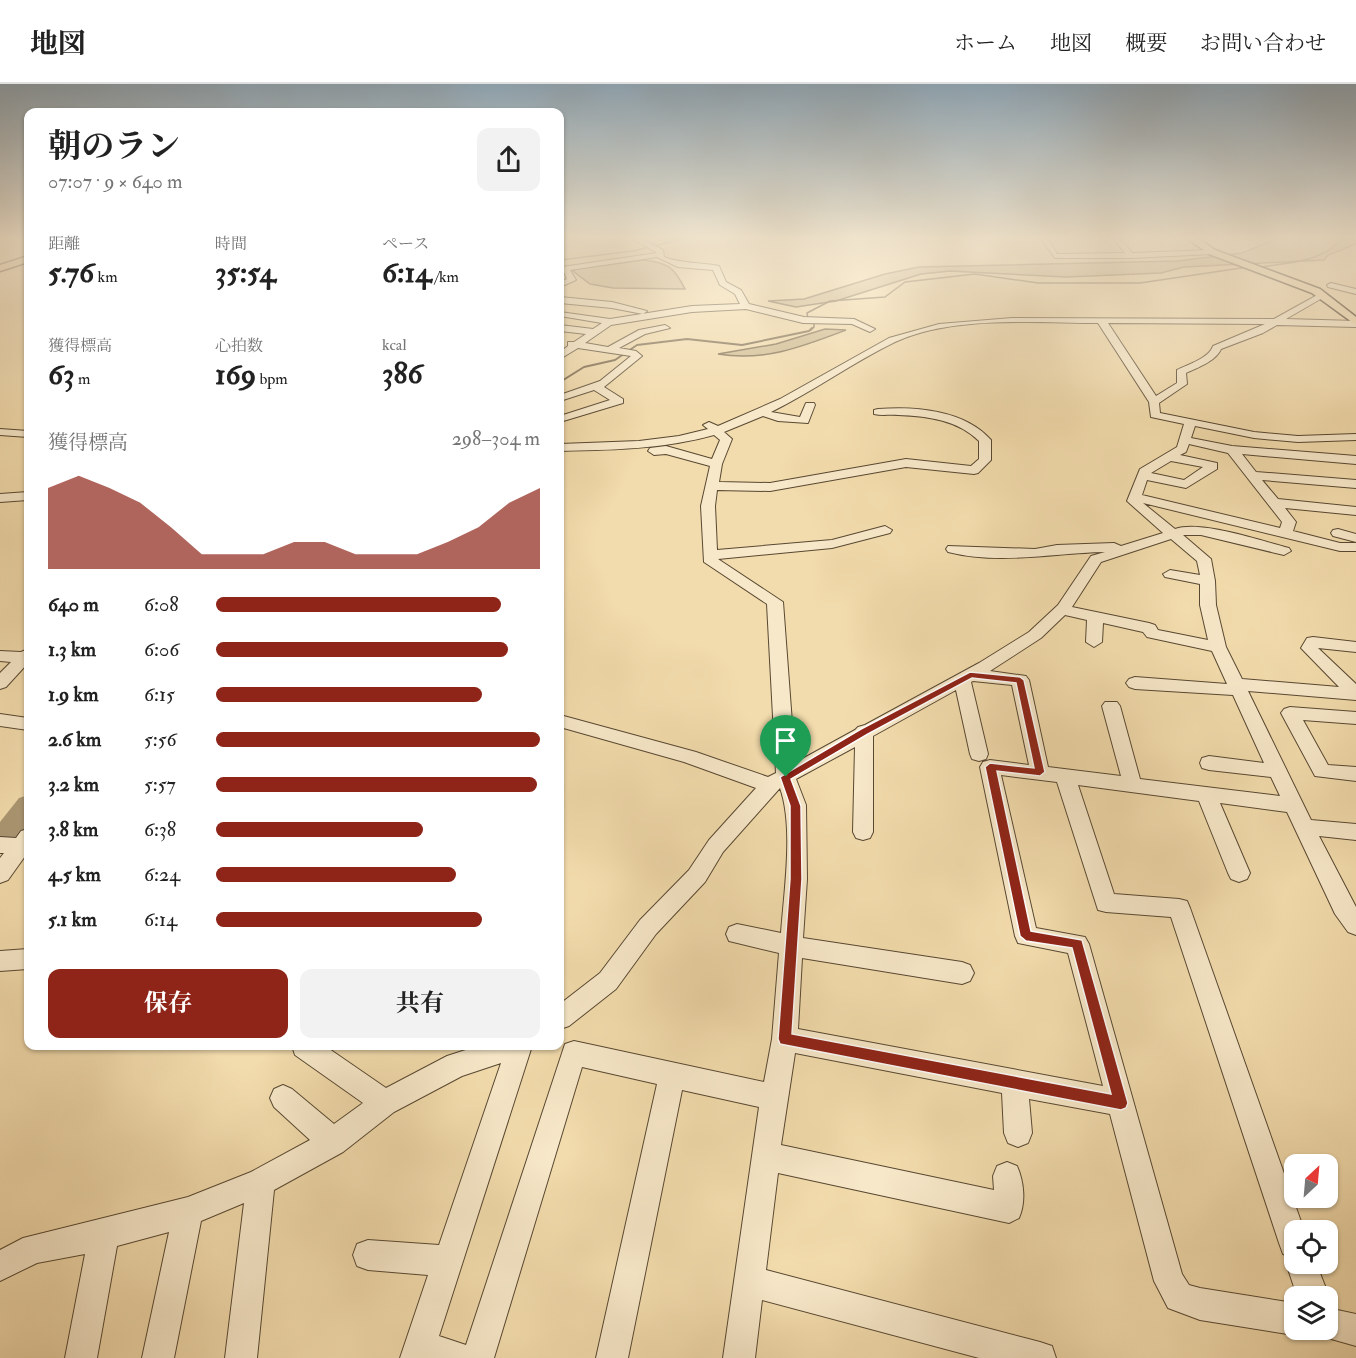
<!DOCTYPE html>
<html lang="ja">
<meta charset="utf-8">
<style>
:root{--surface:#fff;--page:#f2f2f2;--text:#222;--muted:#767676;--line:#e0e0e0;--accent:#8f2418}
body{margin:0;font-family:"IM FELL Double Pica","Noto Serif JP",serif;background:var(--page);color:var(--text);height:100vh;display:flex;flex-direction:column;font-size:22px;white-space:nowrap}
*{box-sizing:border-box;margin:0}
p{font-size:20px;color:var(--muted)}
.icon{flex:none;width:33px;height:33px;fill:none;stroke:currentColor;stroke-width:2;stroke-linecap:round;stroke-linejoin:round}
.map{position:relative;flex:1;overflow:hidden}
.details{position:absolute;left:24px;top:24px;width:540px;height:942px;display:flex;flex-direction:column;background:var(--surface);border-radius:12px;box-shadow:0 2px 4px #0004}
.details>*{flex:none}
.needle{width:39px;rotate:26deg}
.tools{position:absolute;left:1284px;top:1070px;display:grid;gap:12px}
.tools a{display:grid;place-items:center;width:54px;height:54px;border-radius:12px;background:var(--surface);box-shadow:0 2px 4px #0004;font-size:30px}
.pin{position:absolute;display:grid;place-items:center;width:51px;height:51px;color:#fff;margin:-62px -26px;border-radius:50% 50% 50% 0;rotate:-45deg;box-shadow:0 0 6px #0007}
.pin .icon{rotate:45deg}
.round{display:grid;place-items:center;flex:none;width:63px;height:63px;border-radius:12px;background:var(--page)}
.headline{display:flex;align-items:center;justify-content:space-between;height:102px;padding:0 24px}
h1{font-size:33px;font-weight:700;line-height:45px}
.figures{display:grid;grid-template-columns:repeat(3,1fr);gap:9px;height:102px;padding:6px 24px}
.figures div{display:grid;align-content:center}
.figures b{font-size:30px;font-weight:700}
.figures small{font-size:16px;font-weight:400}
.figures p{font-size:16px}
.chart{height:168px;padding:12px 24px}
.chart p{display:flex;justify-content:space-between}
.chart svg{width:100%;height:108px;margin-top:6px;fill:var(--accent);opacity:.7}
.action{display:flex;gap:12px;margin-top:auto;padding:12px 24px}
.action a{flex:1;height:69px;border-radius:12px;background:var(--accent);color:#fff;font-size:24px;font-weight:700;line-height:69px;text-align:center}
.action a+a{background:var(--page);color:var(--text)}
ul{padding:0 24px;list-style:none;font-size:20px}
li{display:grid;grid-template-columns:96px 72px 1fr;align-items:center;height:45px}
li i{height:15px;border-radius:8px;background:var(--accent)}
header{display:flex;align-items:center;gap:36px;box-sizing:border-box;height:84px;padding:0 30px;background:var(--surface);border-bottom:2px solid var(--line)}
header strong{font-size:28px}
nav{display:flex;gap:33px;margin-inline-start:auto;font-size:21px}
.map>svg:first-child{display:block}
.green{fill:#cfba90;stroke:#7a684c;stroke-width:1.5}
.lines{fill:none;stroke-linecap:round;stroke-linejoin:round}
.stream-far1{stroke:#76644a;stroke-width:1.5}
.stream{stroke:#76644a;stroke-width:2}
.river{fill:#ac9875;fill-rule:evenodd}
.minor-casing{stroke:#584832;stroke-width:2}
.major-casing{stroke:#251709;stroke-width:3}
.minor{fill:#f7e8c9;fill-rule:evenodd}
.major{fill:#f2dbac;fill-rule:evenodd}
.route{fill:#8f2418;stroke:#fff;stroke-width:1.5;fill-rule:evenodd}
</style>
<header>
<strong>地図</strong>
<nav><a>ホーム</a><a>地図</a><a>概要</a><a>お問い合わせ</a></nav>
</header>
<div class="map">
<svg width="1356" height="1274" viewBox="0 0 1356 1274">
<rect width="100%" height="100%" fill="#f2dbac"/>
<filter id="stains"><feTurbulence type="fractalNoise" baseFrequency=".00333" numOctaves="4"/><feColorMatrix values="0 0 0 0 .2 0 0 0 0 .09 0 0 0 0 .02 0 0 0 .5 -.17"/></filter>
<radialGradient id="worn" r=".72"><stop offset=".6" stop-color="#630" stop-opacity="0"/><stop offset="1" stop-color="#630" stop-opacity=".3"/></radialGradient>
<g class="green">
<polygon points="1276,155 1356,155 1356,160 1328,171 1324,176 1184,183 1161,189 1066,193 950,187 921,190 836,217 796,223 768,217 804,215 885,190 919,183 1178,177 1242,169"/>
<path d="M644,176c24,3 30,7 41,29l-72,-1 -23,-4 -17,-13 3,-2z"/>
<path d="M825,245l21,1c-42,16 -82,32 -128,24l58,-10z"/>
</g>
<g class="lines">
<g class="stream-far1">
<polyline points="560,176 633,167 682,155"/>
<path d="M1260,183c28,-4 62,-5 82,-28"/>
<polyline points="808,235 807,229 830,217 885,213 905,198 975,190 1038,199 1140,199 1248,183"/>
<polyline points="811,246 814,243 814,239"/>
</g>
<polyline class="stream" points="560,298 584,283 615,276 637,261 687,255 742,261 809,247 812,244"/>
<path class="river" d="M28,711c2,23 -2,50 -28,58v-31l19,-24z"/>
<g class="minor-casing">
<g id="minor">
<path d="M633,155h9l21,11 1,7c18,7 36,5 55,9l7,16 15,8 8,14 55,13 50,2 21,10 -5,3 -18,-8 -49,-1 -57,-14 -54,3 -81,13 -26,18 23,4 31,-17 26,-5 5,3 -25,6 -26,14 17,3 6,5 -38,31 19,12v4l-63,19v-6l50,-16 -16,-10 -34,11v-6l40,-14 31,-25 -53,-8 -18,11v-7l8,-6v-4h6l12,-8 -26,-3v-6l33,4 9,-6 -42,-7v-4l50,7 82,-13 48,-2 -5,-10 -15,-9 -7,-15 -35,-3 -21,-10 -87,13 6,10 -16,7v-5l7,-3 -5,-12 95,-14z"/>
<polygon points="1041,155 1048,155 1057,170 1125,169 1114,155 1121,155 1132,169 1212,166 1216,168 1212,170 1131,174 1055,174"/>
<polygon points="1331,199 1356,205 1356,210 1328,203 1327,201"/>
<path d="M1321,209h3v4l-38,22 70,2v6l-79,-2 -14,8 -42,16c-5,12 -24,19 -35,24l1,11 -28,19 1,10 94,19 44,4 58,-2v6l-58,2 -44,-4 -59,-12 -4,12 41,8 124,10v8l-114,-10 14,18 100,8v8l-94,-8 16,19 78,8v8l-71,-7 11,14 -3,9 47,12h16v8h-16l-197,-48 32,26c26,-9 86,12 114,19l2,3 -7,4 -83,-20h-18l28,24 4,22 1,24 10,42 16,32 97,8 -38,-39 6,-10 6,-1 43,5v10l-38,-4 38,36v16l-108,-9 63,129 45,4v16l-37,-4 37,71v28l-8,-3 -13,-18 -48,-102 -67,-9 30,70 -3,6 -8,3 -8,-3 -3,-6 -29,-72 -121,-16 36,109 65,5 8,2 3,7 114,322h-10v33h22l13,33 -1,3v-3h-31l-11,-33 3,-7 -6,-2 -4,-11 -108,-326 -65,-5 -8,-2 -41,-128 -56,-7 35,153 49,9 4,7 93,330 7,11 11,3 94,15v26l11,1 -11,5 -94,-15 -32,-12 -14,-27 -44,-167 -81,-15 3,34 -4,10 -10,4 -10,-4 -4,-10 -2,-40 -207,-40 -14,92 213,45 -1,-14 4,-10 10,-4 10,4c7,16 9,36 2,52l-10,5 -231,-50 -12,97 274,72 12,4 4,12h-77l-217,-58 -7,58h-32l36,-251 -77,-17 -54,268h-32l61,-274 -75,-17 -88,291h-94l28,-83 -60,-5 -11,-4 -4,-11 4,-11 11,-4 71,5 62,-182 -39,13 -68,36 -51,40 -69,38 -17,168h-32l19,-155 -43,18 -27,137h-32l27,-126 -52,14 -20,112h-32l20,-104 -48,9 -37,18v-31l23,-12 165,-41 63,-25 59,-32 -36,-33 -4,-9 4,-9 9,-4 9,4 42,35 29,-21 -68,-48 -3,-9h33l61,42 61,-32 31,-10h54l-93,290 27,9 99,-301 9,-3 190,41 8,-43 7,-86 -50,-12 -3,-7 3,-7 8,-3 44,9c3,-42 13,-106 -1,-145l-57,64 -18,30 -49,52 -40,55 -47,37 -9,3v-25l40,-31 40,-53 49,-50 20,-30 47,-52 -72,-26 -124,-35v-12l136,37 72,25 8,-4 -9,-169 -63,-42 -3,-56 9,-40 -44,-12 -12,1 -6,-4 2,-3 16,-2 46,13 8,-19 -6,-5c-50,14 -102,15 -154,16v-7l79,-3 40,-5 29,-7 -5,-4 6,-3 9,4 62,-27 109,-61 50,-14 73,-6 262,1zM1098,239l51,79 2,15 33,7 -7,23 -37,22 -13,32 36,32 -42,13 -7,-3 -57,2 -22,4 -87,-3 -2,3 2,3c51,13 105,1 157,0l-14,4 -33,49 -29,27 -50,31 -114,62 -7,2 -3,3 -60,33 -12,-161 -65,-43 114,-11 58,-15 2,-3 -7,-4 -53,14 -115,10 -2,-44 2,-16 53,1 136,-24 68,7 4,-1 13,-13v-20c-26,-30 -76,-34 -113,-31l-4,1v4c8,2 16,0 24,1 29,1 60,5 81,26v18l-8,7 -65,-7 -136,24 -51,-1 3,-18 10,-25 -8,-7 39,-16 15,5 30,2 7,-18 -1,-2h-8l-6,14 -29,-5c43,-21 82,-50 124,-70 58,-27 141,-19 203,-19zM1108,239l157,1 -52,22c-4,12 -24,18 -36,24v13l-21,13zM1189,360l39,9 54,69 -2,6 -138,-33 5,-15 39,8 31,-19v-6l-37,-8 6,-3zM1171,377l32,6 -19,13 -33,-7zM1171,455l26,22 3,14 -30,-5 -7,4 2,3 35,7v21l8,35 -50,-10 -3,-5 -6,-2 -77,-16 29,-45zM1065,531l22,5 -1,22 8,5 8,-5 1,-19 40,9 4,5 65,14 15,33 -92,-7 -6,2 -3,4 3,4 6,2 98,6 31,68 -55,-7 -7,2 -2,5 2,5 7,2 62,7 9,19 -140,-17 -20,-73 -3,-4h-12l-3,4 19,70 -73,-9 -19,-87 -3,-4 -36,-5 51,-33zM973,597l39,4 17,80 -39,-5 -7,2 -3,5 35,169 3,7 50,10 35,133 -305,-57 4,-71 160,26 8,-3 4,-8 -4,-8 -8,-3 -159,-24 4,-59 -1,-74 -10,-26 59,-32 -2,85 3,6 7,2 7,-2 3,-6v-96l83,-46 14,64 2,5 7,2 7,-2 2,-5 -17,-72z"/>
<polygon points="560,213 612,218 647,227 643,230 612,224 560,219"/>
<polygon points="0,345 28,347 28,353 0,351"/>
<polygon points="28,408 28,416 0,418 0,410"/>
<polygon points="1338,445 1356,450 1356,458 1333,452 1331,449 1333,446"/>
<polygon points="28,565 28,579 6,603 0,605 0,589 11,578 0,577 0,567 21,568"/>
<polygon points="1290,623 1356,628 1356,640 1303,636 1328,681 1356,683 1356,697 1315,692 1281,629 1284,625"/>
<polygon points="0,630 28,634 28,646 0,642"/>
<polygon points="28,745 28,768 8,796 0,799 0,774 4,769 0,769 0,753 16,754 21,747"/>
<polygon points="28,865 28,885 0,887 0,867"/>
<polygon points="1328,1224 1356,1230 1356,1262 1317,1251 1314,1245 1328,1245"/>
</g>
</g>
<g class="major-casing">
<g id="major">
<polygon points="1188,155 1199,155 1215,166 1320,205 1356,233 1356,241 1312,209 1209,170"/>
<polygon points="28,172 28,178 0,187 0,181"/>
</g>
</g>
<use href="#minor" class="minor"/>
<use href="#major" class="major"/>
</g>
<linearGradient id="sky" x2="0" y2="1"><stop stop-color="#90a9ba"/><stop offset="0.46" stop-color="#f9efda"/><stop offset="1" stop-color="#f9efda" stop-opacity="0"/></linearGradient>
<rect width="1356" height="334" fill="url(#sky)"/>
<path class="route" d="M970,588l50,5 4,3 21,92 -5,4 -43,-5 34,160 51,9 46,163 -2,5 -5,2 -336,-65 -5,-1 -2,-5 12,-160v-73l-10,-29 81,-48zM972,594l44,5 18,85 -44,-5 -5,4 35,169 6,5 46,7 39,146 -319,-60 10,-155 -1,-73 -10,-27 77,-45z"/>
<rect width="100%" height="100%" filter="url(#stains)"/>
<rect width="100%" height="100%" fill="url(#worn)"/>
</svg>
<div class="tools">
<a><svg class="needle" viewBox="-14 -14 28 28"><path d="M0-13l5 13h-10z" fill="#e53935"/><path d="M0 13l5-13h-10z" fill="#767676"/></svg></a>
<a><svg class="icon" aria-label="locate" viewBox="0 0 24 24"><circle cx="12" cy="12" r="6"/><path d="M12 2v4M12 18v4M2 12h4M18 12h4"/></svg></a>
<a><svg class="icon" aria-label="layers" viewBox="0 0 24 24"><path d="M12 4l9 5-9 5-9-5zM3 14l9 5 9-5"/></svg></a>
</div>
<div class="pin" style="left:786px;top:693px;background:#1e9e55"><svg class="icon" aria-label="arrive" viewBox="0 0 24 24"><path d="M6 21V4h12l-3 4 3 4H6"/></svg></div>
<section class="details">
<div class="headline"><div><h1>朝のラン</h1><p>07:07 · 9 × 640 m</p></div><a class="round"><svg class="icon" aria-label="share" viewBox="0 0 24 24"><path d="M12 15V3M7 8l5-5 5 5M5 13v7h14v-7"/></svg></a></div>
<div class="figures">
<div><p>距離</p><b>5.76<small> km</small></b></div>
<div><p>時間</p><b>35:54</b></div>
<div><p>ペース</p><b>6:14<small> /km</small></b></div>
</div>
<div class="figures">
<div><p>獲得標高</p><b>63<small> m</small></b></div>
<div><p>心拍数</p><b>169<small> bpm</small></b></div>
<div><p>kcal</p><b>386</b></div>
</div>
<div class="chart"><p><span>獲得標高</span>298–304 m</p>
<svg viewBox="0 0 160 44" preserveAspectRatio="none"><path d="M0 44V11L10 6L20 11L30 17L40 27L50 38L60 38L70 38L80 33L90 33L100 38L110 38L120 38L130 33L140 27L150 17L160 11V44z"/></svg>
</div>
<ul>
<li><b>640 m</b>6:08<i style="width:88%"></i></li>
<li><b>1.3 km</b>6:06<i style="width:90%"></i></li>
<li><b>1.9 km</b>6:15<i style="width:82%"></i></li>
<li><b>2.6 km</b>5:56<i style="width:100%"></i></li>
<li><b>3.2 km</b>5:57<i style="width:99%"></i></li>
<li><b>3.8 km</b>6:38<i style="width:64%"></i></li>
<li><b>4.5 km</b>6:24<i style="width:74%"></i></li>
<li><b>5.1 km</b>6:14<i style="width:82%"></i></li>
</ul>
<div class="action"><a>保存</a><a>共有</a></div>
</section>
</div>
